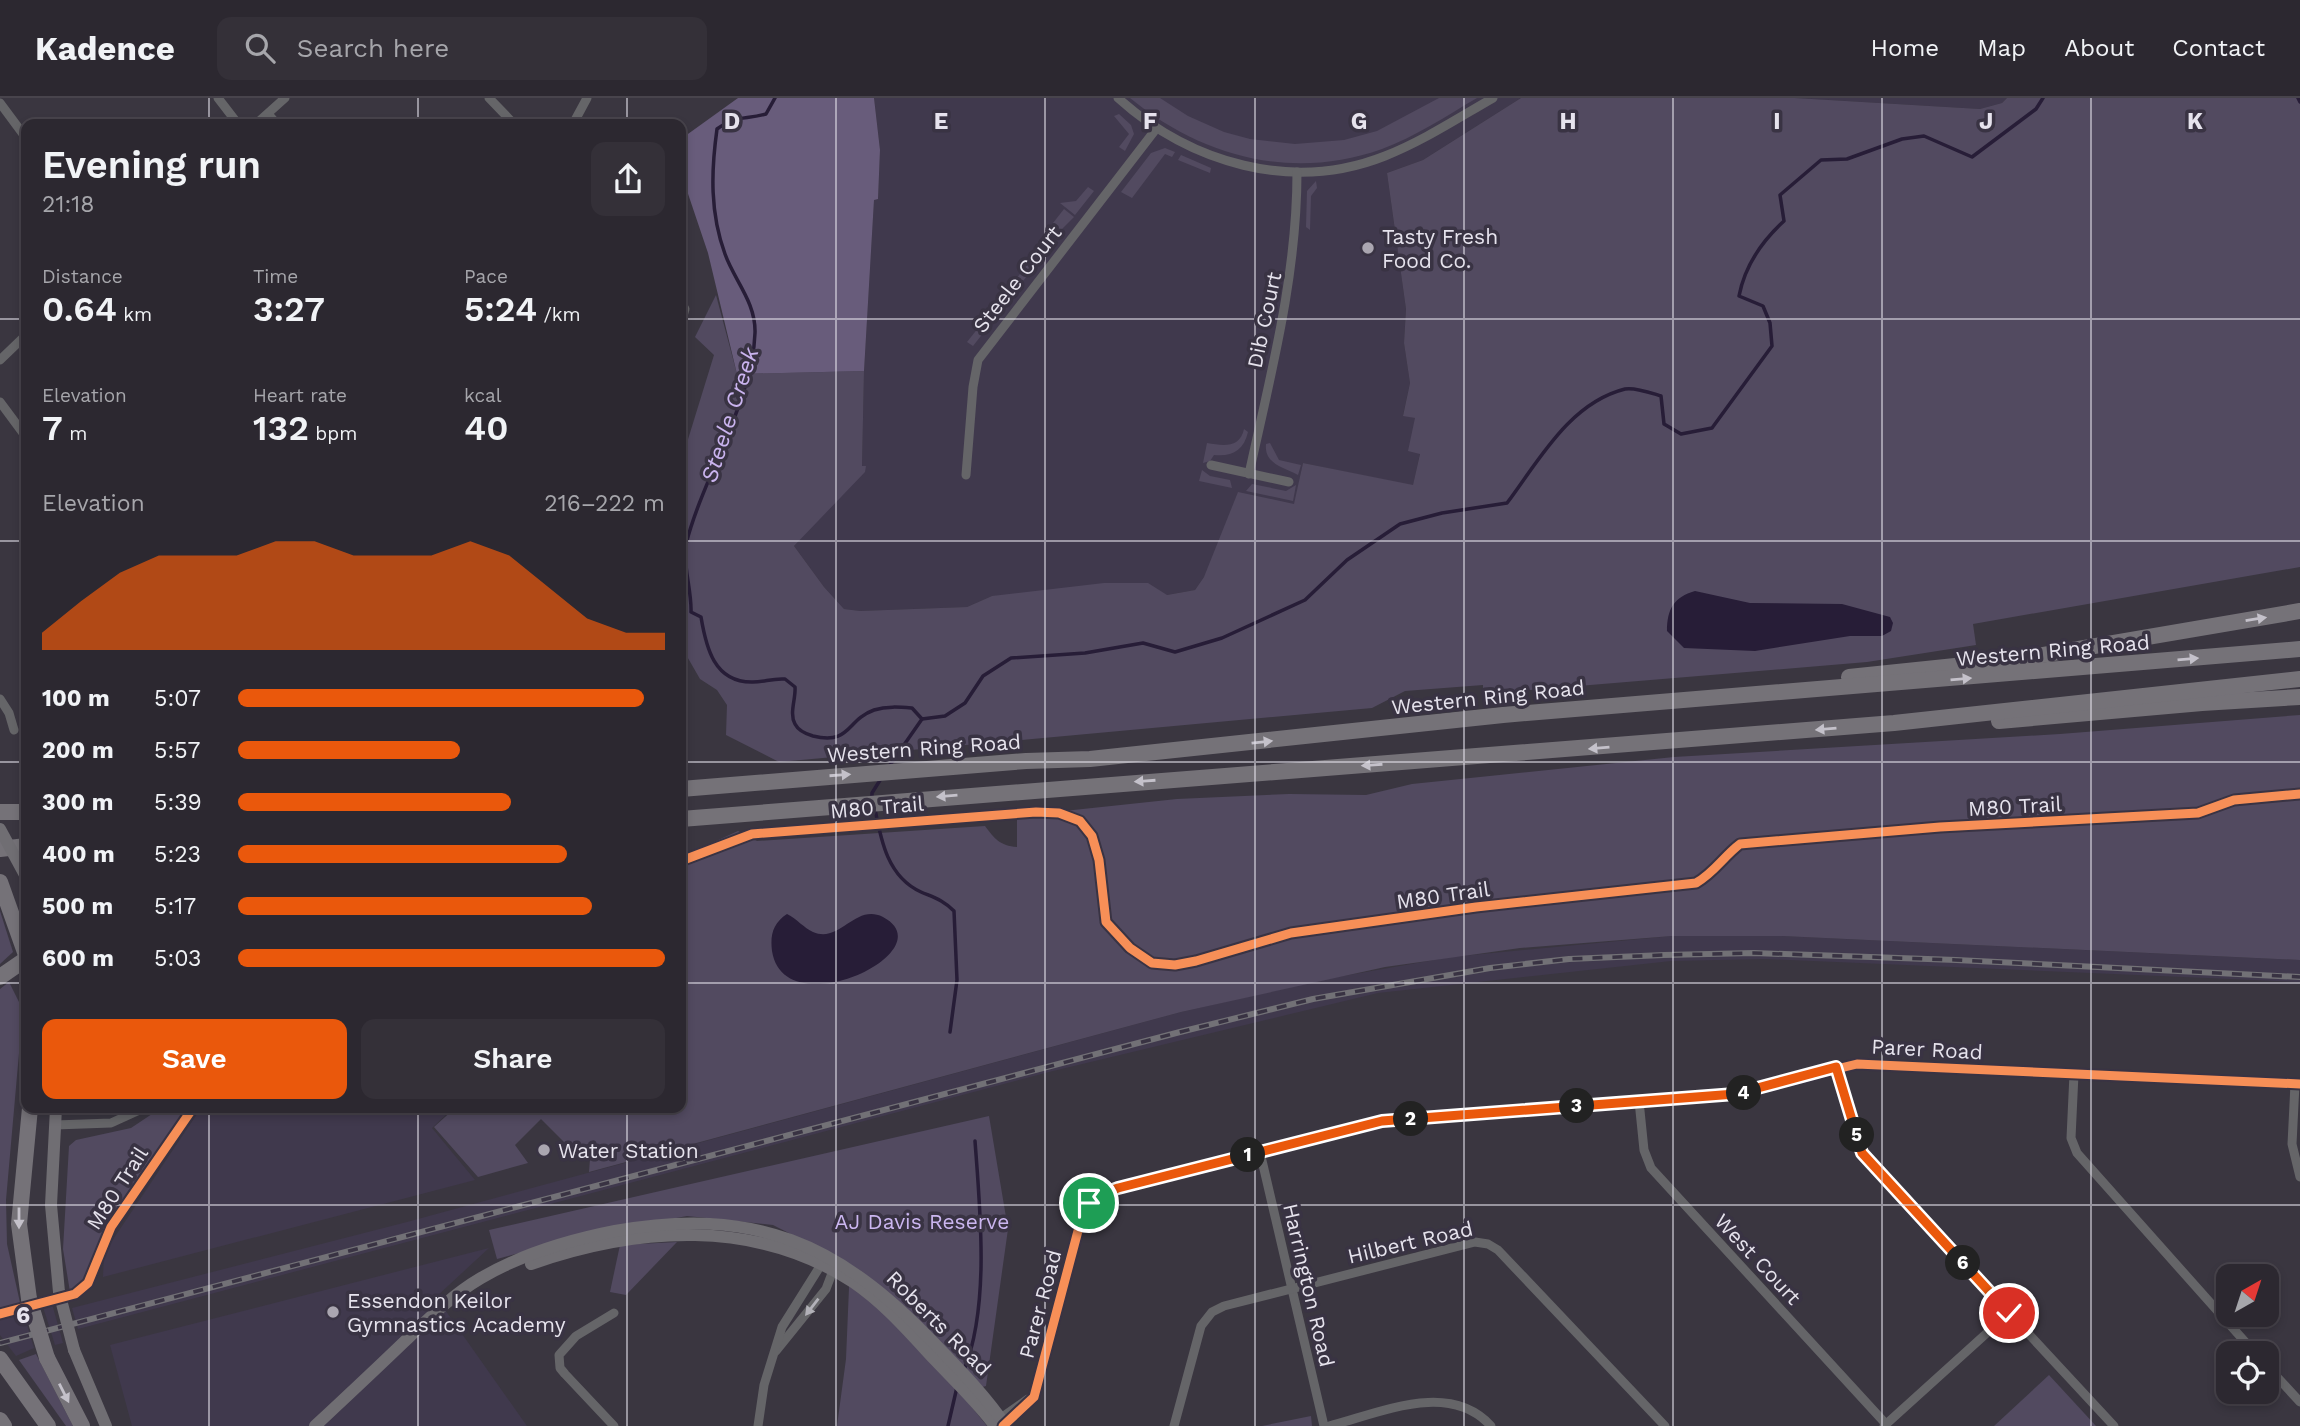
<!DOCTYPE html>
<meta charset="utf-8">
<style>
:root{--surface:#2c2830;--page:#343038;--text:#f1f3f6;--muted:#a6a6ab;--line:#48444c;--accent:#ea580c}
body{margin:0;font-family:"Work Sans",sans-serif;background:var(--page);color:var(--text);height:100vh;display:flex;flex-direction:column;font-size:26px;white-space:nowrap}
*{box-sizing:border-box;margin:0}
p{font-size:23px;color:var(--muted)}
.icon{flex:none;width:38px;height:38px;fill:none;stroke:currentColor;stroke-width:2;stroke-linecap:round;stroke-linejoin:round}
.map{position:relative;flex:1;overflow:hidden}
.details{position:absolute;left:21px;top:21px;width:665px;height:994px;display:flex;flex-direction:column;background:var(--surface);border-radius:14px;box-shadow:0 4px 10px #0003,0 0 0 2px var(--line)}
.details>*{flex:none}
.needle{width:46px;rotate:39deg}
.buttons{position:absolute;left:2216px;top:1166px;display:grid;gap:14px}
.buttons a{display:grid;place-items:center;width:63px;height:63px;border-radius:14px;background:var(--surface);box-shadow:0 4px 10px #0003,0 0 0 2px var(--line);font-size:35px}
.pin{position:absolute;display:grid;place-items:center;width:60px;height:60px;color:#fff;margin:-30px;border:4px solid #fff;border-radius:50%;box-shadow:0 2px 7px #0007}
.km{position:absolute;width:35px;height:35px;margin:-18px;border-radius:50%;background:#222;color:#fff;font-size:19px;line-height:35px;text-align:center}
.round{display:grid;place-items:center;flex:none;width:74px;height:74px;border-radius:14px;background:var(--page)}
.headline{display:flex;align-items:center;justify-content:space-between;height:119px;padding:0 21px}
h1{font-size:38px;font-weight:600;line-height:52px}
.figures{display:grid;grid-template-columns:repeat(3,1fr);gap:10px;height:119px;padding:7px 21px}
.figures div{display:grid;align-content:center}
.figures b{font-size:35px;font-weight:600}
.figures small{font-size:19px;font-weight:400}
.figures p{font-size:19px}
.chart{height:196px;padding:14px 21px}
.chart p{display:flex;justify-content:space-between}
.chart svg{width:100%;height:126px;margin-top:7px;fill:var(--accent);opacity:.7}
.button{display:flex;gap:14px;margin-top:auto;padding:14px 21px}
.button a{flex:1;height:80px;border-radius:14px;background:var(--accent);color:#fff;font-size:28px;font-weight:600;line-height:80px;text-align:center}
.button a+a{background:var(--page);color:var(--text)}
ul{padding:0 21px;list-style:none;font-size:23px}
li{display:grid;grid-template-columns:112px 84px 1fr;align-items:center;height:52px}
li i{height:18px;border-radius:9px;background:var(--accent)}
header{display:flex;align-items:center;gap:42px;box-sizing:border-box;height:98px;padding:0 35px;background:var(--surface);border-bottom:2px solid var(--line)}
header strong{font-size:33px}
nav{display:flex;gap:38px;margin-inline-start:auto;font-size:24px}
.search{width:490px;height:63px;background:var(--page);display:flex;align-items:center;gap:18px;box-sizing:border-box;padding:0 24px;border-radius:14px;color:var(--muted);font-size:26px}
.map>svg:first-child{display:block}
.built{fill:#40394d}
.green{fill:#524a60}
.forest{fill:#685c7b}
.water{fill:#271d37}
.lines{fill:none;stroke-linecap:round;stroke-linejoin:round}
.stream{stroke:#271d37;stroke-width:3.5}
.street{stroke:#656568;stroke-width:9}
.secondary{stroke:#706e73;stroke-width:12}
.highway{stroke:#757278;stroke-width:16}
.rail-casing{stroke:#727176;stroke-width:6}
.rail{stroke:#393343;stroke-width:3.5;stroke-dasharray:10;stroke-linecap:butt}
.secondary-bridge{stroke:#706e73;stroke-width:12}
.highway-bridge{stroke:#757278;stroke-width:16}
.cycleway-casing{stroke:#393343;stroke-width:13}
.cycleway{stroke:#f78f57;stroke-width:9}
.oneway{fill:#c4c1ca}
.oneway2{fill:#b2b1b8}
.route-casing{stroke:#fff;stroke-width:14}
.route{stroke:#ea580c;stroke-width:9}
.grid{fill:none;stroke:#e6e3ed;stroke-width:2;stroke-opacity:0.55}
.poi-dot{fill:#aaa6b0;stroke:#393343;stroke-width:2.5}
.labels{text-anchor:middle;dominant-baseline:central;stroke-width:7;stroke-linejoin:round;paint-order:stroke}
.poi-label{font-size:21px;fill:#e6e3ed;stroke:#393343;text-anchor:start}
.street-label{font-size:21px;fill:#e6e3ed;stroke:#393343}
.park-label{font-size:21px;fill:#cbb6f0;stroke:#393343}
.water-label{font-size:23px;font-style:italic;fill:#cab4ef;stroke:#393343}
.grid-label{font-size:23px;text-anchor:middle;font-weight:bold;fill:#e6e3ed;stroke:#393343;stroke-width:7;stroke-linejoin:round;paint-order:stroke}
</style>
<header>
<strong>Kadence</strong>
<div class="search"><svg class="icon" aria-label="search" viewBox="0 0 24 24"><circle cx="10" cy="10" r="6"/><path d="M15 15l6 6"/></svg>Search here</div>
<nav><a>Home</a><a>Map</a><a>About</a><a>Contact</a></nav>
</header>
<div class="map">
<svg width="2300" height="1328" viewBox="0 0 2300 1328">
<rect width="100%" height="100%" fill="#3a3640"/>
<g class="built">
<polygon points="874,0 1521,0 1423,62 1387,75 1406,211 1404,245 1410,285 1403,317 1415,320 1420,355 1413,388 1303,365 1295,406 1204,479 1195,492 1167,497 992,498 967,509 860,513 844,511 824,489 794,448 866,368 862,368 864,273 874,101 878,100 880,52"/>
<polygon points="1795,0 2007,0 2002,5 1980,11"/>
<polygon points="1672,838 1782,838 2300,862 2300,884 1765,861 1671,863 1378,895 1049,974 78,1231 72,1210 407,1124 1181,914 1326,881 1451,859"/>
<polygon points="201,1010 453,1010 432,1030 475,1082 103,1179 104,1155"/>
<polygon points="489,1150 436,1199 527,1328 132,1328 110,1247"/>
<polygon points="52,1206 63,1245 55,1247 43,1209"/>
<polygon points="23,1214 34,1250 16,1258 0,1237 0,1221"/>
</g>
<g class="green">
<path d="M1130,0h30l28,18 36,16 26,7 45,5 49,-4 33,-9 62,-33h38c-31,18 -62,39 -95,51 -90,32 -180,8 -252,-51z"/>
<polygon points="1521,0 1795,0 1980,11 2002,5 2007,0 2300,0 2300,469 1973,526 1976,547 1867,564 1483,596 1483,587 1405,593 1372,610 779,664 726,637 727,607 717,592 700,581 681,548 681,364 714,257 695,239 716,197 737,276 864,273 862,368 866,368 865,374 794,448 824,489 844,511 860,513 967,509 992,498 1104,485 1148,485 1167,497 1195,492 1204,479 1238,394 1294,406 1303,365 1413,387 1420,356 1408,353 1415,320 1403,318 1410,285 1404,245 1406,211 1387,75 1423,62"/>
<polygon points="1119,16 1131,27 1134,36 1125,53 1119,49 1129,36 1114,18"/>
<polygon points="1165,50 1175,54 1172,59 1165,56 1132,100 1121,94 1151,55"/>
<polygon points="1181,57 1211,70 1210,75 1178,62"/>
<polygon points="1316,83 1317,90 1311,98 1310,132 1306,129 1307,93"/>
<polygon points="1088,89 1094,93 1075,117 1060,105 1076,103"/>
<polygon points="1064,111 1074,119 1061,132 1053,125"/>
<polygon points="1031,162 1037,167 1005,203 1001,200"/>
<polygon points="995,209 999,215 973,248 967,244"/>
<path d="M1244,331l4,3c-4,18 -16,25 -34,23l-4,6 -7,2 4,-20c17,3 33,5 37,-14z"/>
<path d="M1270,345l9,17 22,5 -3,10c-15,-8 -34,-11 -32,-31z"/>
<polygon points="1202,372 1210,378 1230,382 1232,390 1199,383"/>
<polygon points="1252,386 1286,393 1296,387 1293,403 1246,393"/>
<path d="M2300,617v245l-518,-24h-110l-152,12 -135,19 -204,45 -592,160 2,-26 -16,7 -34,-34 -26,26 13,18 -50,14 -44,-50 21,-19h226v-251l57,-26 19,10 228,-15c9,12 15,20 32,21v-31l160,-17 112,-5 77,1 46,-11 262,-27 386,-23z"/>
<polygon points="0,813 13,854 0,866"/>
<polygon points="9,884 19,904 22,902 23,910 6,1102 7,1146 21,1209 0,1214 0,891"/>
<path d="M161,1010h28c-30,39 -73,95 -92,140 -8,18 -6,37 -27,44l-7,-43 6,-103 7,-6 55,-12z"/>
<polygon points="989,1018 1008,1131 986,1288 979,1290 970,1307 987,1328 837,1328 846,1261 850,1166 773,1127 687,1118 590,1136 497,1161 489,1132"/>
<polygon points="677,1144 626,1197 610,1194 620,1147"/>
<polygon points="36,1256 73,1328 66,1328 19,1262"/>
<polygon points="2049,1277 2096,1328 1994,1328"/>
<polygon points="1311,1318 1312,1328 1262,1328"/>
</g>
<polygon class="forest" points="738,0 874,0 880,52 878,101 874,102 864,273 737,276 708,155 681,75 681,41"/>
<g class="water">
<path d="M1695,493l55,12 92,1 48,13 3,6 -2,8 -9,5h-32l-95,15 -71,-3 -17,-17c0,-22 7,-34 28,-40z"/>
<path d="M787,816c10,5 17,14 26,18 27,12 42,-29 70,-15 64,34 -99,111 -111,34 -2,-16 1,-28 15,-37z"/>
</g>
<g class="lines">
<g class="stream">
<path d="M775,0l-9,16c-22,6 -30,1 -49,15 -6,43 -7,84 8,125 9,26 31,48 30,79 -2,67 -52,144 -69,211 -4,17 6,48 5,68l10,5c5,30 13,66 52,65 11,0 20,-4 32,-3l10,8c1,12 -6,26 0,37 3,6 11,10 18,12 38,9 33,-16 61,-26 13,-4 25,-3 38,-2l10,11 -32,46"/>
<polyline points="2298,0 2300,4"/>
<path d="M922,621l23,-3 20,-13 18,-27 28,-18 74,-5 58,-10 32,9 47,-14 83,-38 42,-40 53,-36 42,-11 65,-10c31,-41 62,-100 118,-114 10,-2 26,4 36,7l3,28 17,10 31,-6 60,-82 -2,-23 -7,-17 -24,-10c6,-31 22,-54 45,-75l-4,-26 41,-35 26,-1 55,-20 22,-3 48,21 64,-48 7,-11"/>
<polyline points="872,700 872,695 882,679"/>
<path d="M875,711c6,32 13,68 46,83 14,6 22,8 33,19l3,69 -7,52"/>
<path d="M964,1272c26,-64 16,-161 11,-229"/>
<polyline points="948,1328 957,1289"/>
</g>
<g class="street">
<polyline points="218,0 238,26"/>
<polyline points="489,0 514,26"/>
<path d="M1118,0c72,65 174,95 267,58 38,-15 73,-38 108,-58"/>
<polyline points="0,5 26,40"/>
<polyline points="268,16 277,26"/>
<polyline points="256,26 285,0"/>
<polyline points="573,26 587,0"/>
<polyline points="681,204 685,211 681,225"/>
<polyline points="0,262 26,237"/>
<polyline points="0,304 26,339"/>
<polyline points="1211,367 1289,384"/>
<path d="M1249,376c22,-101 48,-198 48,-302"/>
<polyline points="966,377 973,289 978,262 1156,31"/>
<polyline points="0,601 9,615 14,632"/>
<polyline points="1836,969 1862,1055 1871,1066 2114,1328"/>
<polyline points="2074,976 2071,1040 2077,1055 2255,1255"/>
<polyline points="2295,986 2292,1046 2300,1079"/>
<polyline points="1639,1003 1644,1052 1651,1070 1886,1326"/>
<polyline points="55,1027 111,1025 144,1010"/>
<polyline points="1260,1054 1324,1328"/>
<polyline points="776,1253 826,1191 834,1170"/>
<polyline points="2266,1267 2300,1304"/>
<polyline points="999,1325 1001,1320 1028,1301"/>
<polyline points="614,1328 565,1276 560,1270 559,1257 576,1238 614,1215"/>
<polyline points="758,1328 764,1287 782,1229 824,1162"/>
<polyline points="1003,1328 1034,1299 1083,1114 1097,1098 1118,1090 1382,1023 1735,996 1857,966 2300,986"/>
<polyline points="1174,1328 1201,1228 1212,1214 1224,1208 1475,1144 1488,1146 1498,1152 1665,1328"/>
<path d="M1329,1328c51,-13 120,-46 162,0"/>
<polyline points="1884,1328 2009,1215"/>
</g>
<g class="secondary">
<polyline points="56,1010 51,1107 59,1194"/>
<path d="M531,1166c106,-37 224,-46 322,18 31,21 56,50 81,77 21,22 43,43 61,67"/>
<polyline points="74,1252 106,1328"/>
<path d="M315,1328c30,-28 60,-56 89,-84 24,-23 48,-47 77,-64 41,-24 88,-38 134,-47 139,-25 223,12 318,111 26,27 52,53 73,84"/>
</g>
<g class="highway">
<polyline points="1849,579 2013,562 2300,513"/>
<polyline points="1999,623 2202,605 2300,599"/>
<polyline points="681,691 1026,663 1090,661 1503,617 2300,551"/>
<polyline points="0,714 26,714"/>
<polyline points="681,721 1894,625 2300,581"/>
<polyline points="0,751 26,748"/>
<polyline points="0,784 26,857"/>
<polyline points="0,879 26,861"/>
<polyline points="29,1201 19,1126 30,1010"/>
<polyline points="47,1260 82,1328"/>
<polyline points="0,1261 48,1328"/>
<polyline points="0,1322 4,1328"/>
</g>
<g class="rail-casing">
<polyline id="rail" points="0,1245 1180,934 1313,901 1490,870 1569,861 1664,857 1754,855 1956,862 2300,879"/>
</g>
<use href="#rail" class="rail"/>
<g class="secondary-bridge">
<polyline points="0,731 26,779"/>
<polyline points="59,1194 74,1252"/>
</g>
<polyline class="highway-bridge" points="29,1201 47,1260"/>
<g class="cycleway-casing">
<g id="cycleway">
<path d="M681,763l71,-27 284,-22 23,1 21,8 12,15 7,24 7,62 24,26 22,15 23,2 21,-4 95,-28 185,-26 220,-24c18,-10 28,-27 44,-39l200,-17 258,-14 36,-13 66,-6"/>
<polyline points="0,1216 75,1196 88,1185 111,1129 193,1010"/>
<polyline points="1003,1328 1034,1299 1083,1114 1097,1098 1118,1090 1382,1023 1735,996 1857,966 2300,986"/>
</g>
</g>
<use href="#cycleway" class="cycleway"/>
</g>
<defs><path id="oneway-solid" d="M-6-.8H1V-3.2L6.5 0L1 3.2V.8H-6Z" transform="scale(1.75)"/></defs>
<g class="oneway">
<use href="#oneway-solid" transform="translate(2256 521) rotate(-9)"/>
<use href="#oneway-solid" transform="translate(2188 561) rotate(-5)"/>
<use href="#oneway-solid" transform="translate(1961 581) rotate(-5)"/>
<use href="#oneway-solid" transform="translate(1826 631) rotate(175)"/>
<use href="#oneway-solid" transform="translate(1262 644) rotate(-6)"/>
<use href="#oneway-solid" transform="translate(1599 650) rotate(175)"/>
<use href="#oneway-solid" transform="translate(1372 667) rotate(176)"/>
<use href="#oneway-solid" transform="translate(840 677) rotate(-4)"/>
<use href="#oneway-solid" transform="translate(1145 683) rotate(176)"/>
<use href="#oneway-solid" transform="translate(947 698) rotate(175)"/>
<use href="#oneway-solid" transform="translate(19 1120) rotate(90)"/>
<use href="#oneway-solid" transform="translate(64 1295) rotate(63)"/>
</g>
<use class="oneway2" href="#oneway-solid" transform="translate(812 1209) rotate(128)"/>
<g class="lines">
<g class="route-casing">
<polyline id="route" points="1089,1105 1097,1098 1118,1090 1382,1023 1735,996 1836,969 1862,1055 2009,1215"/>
</g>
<use href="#route" class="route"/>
</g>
<path class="grid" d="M209,0v26M418,0v26M627,0v26M836,0v1328M1045,0v1328M1255,0v1328M1464,0v1328M1673,0v1328M1882,0v1328M2091,0v1328M0,221h26M681,221h1619M0,443h26M681,443h1619M0,664h26M681,664h1619M0,885h26M681,885h1619M209,1010v318M418,1010v318M627,1010v318M0,1107h2300"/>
<g class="poi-dot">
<circle cx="1368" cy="150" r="7"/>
<circle cx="544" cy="1052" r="7"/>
<circle cx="333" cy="1214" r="7"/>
</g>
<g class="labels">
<g class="poi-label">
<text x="1382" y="138">Tasty Fresh<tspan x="1382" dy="24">Food Co.</tspan></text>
<text x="558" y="1052">Water Station</text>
<text x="347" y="1202">Essendon Keilor<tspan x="347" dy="24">Gymnastics Academy</tspan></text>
</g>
<g class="street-label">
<text transform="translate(1017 181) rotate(-52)">Steele Court</text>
<text transform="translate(1264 222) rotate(-78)">Dib Court</text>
<text transform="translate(2053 552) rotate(-5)">Western Ring Road</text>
<text transform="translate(1488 599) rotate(-6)">Western Ring Road</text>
<text transform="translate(924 650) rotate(-4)">Western Ring Road</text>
<text transform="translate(2015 708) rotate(-3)">M80 Trail</text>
<text transform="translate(877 709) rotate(-5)">M80 Trail</text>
<text transform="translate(1443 797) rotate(-8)">M80 Trail</text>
<text transform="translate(1927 951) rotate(3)">Parer Road</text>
<text transform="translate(117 1090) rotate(-57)">M80 Trail</text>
<text transform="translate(1410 1144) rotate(-13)">Hilbert Road</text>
<text transform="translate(1758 1161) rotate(47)">West Court</text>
<text transform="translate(1309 1187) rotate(77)">Harrington Road</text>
<text transform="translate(1040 1206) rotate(-75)">Parer Road</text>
<text transform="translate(939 1225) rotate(45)">Roberts Road</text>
</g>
<g class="park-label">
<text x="922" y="1123">AJ Davis Reserve</text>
</g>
<g class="water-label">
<text transform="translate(730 317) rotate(-72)">Steele Creek</text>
</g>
</g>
<g class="grid-label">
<text x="732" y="31">D</text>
<text x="941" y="31">E</text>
<text x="1150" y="31">F</text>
<text x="1359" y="31">G</text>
<text x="1568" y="31">H</text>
<text x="1777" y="31">I</text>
<text x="1986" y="31">J</text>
<text x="2195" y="31">K</text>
<text x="23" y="1225">6</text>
</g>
</svg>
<div class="buttons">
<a><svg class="needle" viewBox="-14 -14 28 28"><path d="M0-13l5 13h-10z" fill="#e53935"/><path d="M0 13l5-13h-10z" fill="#a6a6ab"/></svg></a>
<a><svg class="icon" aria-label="locate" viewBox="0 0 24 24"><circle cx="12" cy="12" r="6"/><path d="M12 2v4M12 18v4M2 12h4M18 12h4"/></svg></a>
</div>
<div class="pin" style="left:1089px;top:1105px;background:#1e9e55"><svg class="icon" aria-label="arrive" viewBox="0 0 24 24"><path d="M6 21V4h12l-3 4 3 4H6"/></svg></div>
<div class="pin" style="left:2009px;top:1215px;background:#d93025"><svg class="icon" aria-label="check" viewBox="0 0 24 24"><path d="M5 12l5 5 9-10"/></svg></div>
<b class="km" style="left:1248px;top:1057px">1</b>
<b class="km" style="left:1411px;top:1021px">2</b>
<b class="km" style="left:1577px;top:1008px">3</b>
<b class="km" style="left:1744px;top:995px">4</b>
<b class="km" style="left:1857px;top:1037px">5</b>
<b class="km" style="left:1963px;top:1165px">6</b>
<section class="details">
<div class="headline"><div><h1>Evening run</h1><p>21:18</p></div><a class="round"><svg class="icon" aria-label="share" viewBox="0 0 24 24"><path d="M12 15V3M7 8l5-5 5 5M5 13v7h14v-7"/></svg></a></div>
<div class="figures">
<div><p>Distance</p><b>0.64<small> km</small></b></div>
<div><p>Time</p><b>3:27</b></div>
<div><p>Pace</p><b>5:24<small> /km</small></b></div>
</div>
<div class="figures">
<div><p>Elevation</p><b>7<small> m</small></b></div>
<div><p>Heart rate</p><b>132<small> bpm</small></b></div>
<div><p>kcal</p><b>40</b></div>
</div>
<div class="chart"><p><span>Elevation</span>216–222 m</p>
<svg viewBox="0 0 160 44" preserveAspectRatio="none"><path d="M0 44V38L10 27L20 17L30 11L40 11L50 11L60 6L70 6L80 11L90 11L100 11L110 6L120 11L130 22L140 33L150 38L160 38V44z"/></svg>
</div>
<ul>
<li><b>100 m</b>5:07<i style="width:95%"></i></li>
<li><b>200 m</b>5:57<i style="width:52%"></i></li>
<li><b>300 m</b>5:39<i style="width:64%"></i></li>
<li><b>400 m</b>5:23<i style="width:77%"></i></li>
<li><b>500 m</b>5:17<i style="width:83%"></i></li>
<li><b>600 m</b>5:03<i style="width:100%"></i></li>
</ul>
<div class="button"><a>Save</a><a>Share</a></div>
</section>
</div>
